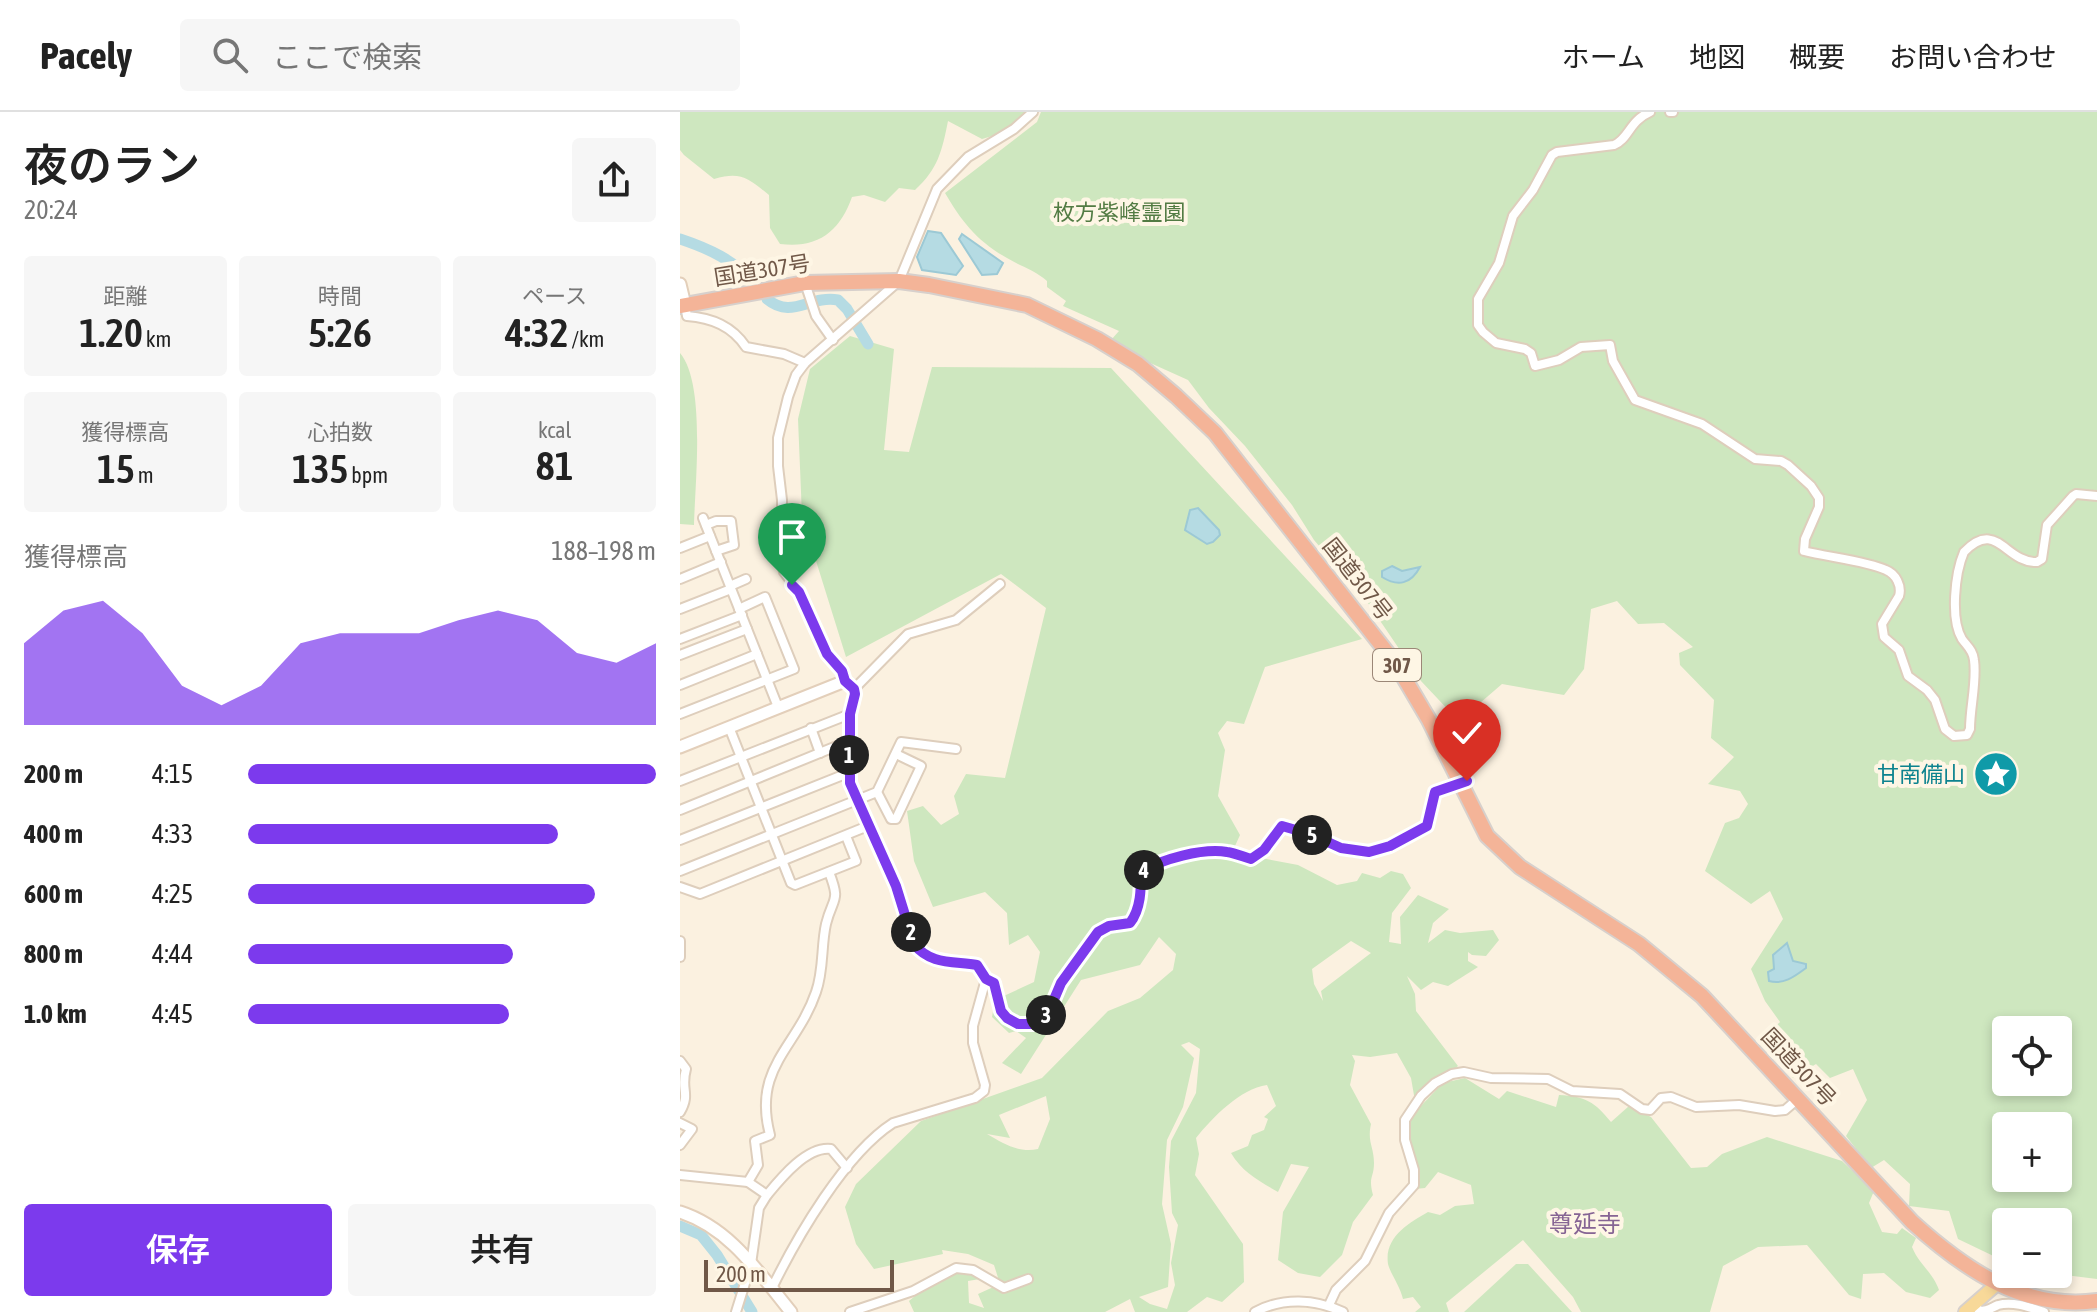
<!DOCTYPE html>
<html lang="ja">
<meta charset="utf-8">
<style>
:root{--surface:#fff;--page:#f6f6f6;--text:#222;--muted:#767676;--line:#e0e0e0;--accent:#7c3aed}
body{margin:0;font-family:"Asap Condensed","Noto Sans JP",sans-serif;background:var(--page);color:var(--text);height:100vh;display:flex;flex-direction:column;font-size:30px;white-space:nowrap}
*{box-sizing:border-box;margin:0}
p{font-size:26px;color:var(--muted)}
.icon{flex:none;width:44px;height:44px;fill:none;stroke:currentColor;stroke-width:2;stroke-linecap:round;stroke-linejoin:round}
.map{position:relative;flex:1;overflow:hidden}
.sheet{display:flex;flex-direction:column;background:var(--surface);width:680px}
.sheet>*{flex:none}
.fabs{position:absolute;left:1312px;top:904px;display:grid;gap:16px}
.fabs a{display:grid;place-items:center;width:80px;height:80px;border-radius:8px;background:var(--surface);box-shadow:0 4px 12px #0003;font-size:40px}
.scale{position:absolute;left:24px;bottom:20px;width:190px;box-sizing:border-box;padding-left:8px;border:4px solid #705848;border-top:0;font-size:22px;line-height:28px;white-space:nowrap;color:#705848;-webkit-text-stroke:6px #fef6e5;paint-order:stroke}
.pin{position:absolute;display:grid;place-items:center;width:68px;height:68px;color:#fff;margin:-82px -34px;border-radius:50% 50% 50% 0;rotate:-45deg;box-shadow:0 0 8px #0007}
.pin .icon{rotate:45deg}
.km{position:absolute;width:40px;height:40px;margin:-20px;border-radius:50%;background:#222;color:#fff;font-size:22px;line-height:40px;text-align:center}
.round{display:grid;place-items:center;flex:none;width:84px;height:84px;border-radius:8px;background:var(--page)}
.overview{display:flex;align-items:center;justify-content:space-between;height:136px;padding:0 24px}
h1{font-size:44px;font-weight:600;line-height:60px}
.metrics{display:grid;grid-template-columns:repeat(3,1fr);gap:12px;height:136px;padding:8px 24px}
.metrics div{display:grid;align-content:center;border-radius:8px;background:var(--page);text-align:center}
.metrics b{font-size:40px;font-weight:600}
.metrics small{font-size:22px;font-weight:400}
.metrics p{font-size:22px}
.chart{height:224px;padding:16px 24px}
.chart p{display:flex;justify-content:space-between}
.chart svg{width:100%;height:144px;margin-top:8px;fill:var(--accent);opacity:.7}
.primary-button{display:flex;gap:16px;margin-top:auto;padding:16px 24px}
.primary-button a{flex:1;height:92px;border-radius:8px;background:var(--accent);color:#fff;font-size:32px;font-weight:600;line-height:92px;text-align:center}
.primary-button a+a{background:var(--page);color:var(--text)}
ul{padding:0 24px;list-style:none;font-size:26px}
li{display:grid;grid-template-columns:128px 96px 1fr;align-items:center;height:60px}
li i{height:20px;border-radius:10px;background:var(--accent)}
header{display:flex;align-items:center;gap:48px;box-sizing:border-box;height:112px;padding:0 40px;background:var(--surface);border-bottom:2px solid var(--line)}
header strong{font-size:38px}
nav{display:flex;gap:44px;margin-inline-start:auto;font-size:28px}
.search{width:560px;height:72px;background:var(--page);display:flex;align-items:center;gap:20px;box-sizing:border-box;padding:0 28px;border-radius:8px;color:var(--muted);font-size:30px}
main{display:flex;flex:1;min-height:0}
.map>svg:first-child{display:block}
.green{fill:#cee7bf;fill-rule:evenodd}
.water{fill:#b5dbe3;stroke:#9cc9d5;stroke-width:2}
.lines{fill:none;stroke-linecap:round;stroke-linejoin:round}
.river{stroke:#b5dbe3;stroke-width:11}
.street-casing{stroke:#decebc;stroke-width:12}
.secondary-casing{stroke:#e3cfba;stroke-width:15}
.primary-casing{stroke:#d7d0cc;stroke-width:16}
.highway-casing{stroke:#d7d0cc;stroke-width:18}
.street{stroke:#fff;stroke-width:8}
.secondary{stroke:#fff;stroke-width:11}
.primary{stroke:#f8d999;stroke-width:12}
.highway{stroke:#f4b498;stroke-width:14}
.route-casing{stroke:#fff;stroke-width:16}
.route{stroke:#7c3aed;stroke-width:10}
.labels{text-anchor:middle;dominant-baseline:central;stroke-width:8;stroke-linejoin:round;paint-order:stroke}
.shield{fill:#fef6e5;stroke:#9b8777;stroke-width:2}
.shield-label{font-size:20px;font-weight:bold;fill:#705848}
.park-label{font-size:22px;fill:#527b43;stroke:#fef6e5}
.street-label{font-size:22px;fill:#705848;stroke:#fef6e5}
.culture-label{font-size:22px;fill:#0d838f;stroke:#fef6e5;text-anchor:end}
.neighbourhood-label{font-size:24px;fill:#866494;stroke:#fef6e5}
</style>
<header>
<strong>Pacely</strong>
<div class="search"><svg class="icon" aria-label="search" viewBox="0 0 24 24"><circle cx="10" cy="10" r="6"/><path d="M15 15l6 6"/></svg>ここで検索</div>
<nav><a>ホーム</a><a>地図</a><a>概要</a><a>お問い合わせ</a></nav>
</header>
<main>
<section class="sheet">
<div class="overview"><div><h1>夜のラン</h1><p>20:24</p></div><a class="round"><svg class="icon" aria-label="share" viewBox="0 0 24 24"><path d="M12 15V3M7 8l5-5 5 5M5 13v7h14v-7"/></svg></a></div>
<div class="metrics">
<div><p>距離</p><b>1.20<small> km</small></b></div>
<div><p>時間</p><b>5:26</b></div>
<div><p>ペース</p><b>4:32<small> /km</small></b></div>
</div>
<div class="metrics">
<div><p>獲得標高</p><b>15<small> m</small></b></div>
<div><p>心拍数</p><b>135<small> bpm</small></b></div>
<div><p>kcal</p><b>81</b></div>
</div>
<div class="chart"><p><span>獲得標高</span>188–198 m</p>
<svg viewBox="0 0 160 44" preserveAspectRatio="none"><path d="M0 44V19L10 9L20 6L30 16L40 32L50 38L60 32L70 19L80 16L90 16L100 16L110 12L120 9L130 12L140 22L150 25L160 19V44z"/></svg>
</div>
<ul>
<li><b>200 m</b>4:15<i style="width:100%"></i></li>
<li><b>400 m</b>4:33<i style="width:76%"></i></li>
<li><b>600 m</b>4:25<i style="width:85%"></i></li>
<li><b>800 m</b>4:44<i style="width:65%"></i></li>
<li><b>1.0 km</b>4:45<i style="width:64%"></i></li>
</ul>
<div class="primary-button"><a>保存</a><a>共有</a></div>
</section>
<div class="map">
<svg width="1417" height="1200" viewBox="0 0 1417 1200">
<rect width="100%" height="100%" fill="#fbf1e0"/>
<g class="green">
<path d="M0,0h349l-30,22 -17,5 -34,-18c-6,30 -10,48 -33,69l-16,-2 -14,14 -21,-7 -12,2c-12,34 -34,52 -72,47l-10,-16 -1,-33c-21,-17 -28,-24 -55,-16l-30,-24 -4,-5z"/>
<path d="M361,0h1056v1167l-40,-5 1,-52h-52v40l-48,-23 -9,-28 -40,-5 1,-22 -26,-24 -13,8 -25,-32 21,-36 -14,-31 -23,9 -14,-14 -23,14 -32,-38 19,-18 -15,-21 -14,-32 32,-50 -13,-28 -19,13 -46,-33 20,-48 14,-5 9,-14 -8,-13 -32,-7 26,-27 -23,-19 3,-38 -34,-35 -1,-12 14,-6 -29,-24 -26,1 -21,-23 -26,8 -7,60 -20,26 -62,-11 -22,19 15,15 -15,7 -26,-9 -33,-35 -53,-78 -54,-63 -22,-35 -47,-59 -36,-38 -21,-28 -51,-23 -26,-17 8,-9 -56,-25 3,-5 -19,-14v-6c-12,-11 -27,-15 -40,-23 -30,-17 -45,-36 -62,-65l92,-71zM1326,918h52v52h-52zM1326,1014h52v52h-52z"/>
<path d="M170,224l44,13 -10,101 25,2 23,-85 179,1 251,271 -97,28 -21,57 -17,-3 -9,12 7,17 -7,46 22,39 -5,11 26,12 37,7 39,20 20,-4 5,-8 18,5 11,-7 12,3 8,14 -19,25 -3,29 12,2 -1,-27 18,-22 31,14 -16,14 -5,20 17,-13 15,3 33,-3 6,10 -13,16 -14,-1 -4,-3v9l10,6 -30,19 -15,-4 -12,8 -14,-14 8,18 1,17 42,55 -43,35 -4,-23 -14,-25 -27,4 -18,-2 3,6 -5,24 21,39c-4,18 3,23 3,39 0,15 -6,13 -1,32l-20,27 -11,33 -22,22 -22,-4 -20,-13 5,-48 26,-45 -18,-3 -13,28c-19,-11 -36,-20 -47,-39l17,-7 4,-11 12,-5 4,-11 -4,-2 12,-11 -9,-21c-27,4 -54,32 -71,53l3,16 -4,21 48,69 1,38 -22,20 -15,-5 -20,15h-52l-5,-13 -25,13h-191l-5,-11c20,-16 45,-44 71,-22l-12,2 1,22 15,5 -6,-14 22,-10 -6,-19 -26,-11 -26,-4 1,4 -69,15 -18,-25 -11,-37 11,-23 65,-63 121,-43 66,-67 32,-13 33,-28 3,-16 -17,-17 -19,28 -59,15 -60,94 -19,-11 24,-25 -10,-7 -7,2 -17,-16 3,-17 39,-18 6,-30 -12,-17 -19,10 -2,-32 -22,-21 -52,15 -19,-46 -7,-50 16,-5 18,19 18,-11 -5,-18 12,-22 39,4 41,-170 -45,-34 -155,83 -44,-141 -4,-97 12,-50zM671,829l20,12 -50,38 2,10 -9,-17 -2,-15zM509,930l11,7 -4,44 -25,48 -2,26 3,46 6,12 -7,38 4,22 -8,24 -17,-5 -11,-7 29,-10 3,-43 -9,-40 5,-64 16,-33 11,-49 -13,-13zM366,984l4,23 -12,30c-19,4 -34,-5 -51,-15l23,4 -11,-23z"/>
<path d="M0,241c26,31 15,129 14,172l-14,-1z"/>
<path d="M785,966l34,21 8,-8 49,16 3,-12c26,1 36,7 52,27l18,-16 22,11 40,51 16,-1 15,-13 45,-17 75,24 32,30 -5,12 13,29 15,2 5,-6 14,10 -4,9c8,19 20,24 27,43l-9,8 -24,-6 -22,-19 -21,1 -2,25 -12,-4 -42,-50 -49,2 -35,19 -13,46h-129l-8,-15 -50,-57 -77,63 3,9h-34l6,-5 -8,-10 -10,2c-3,-13 -13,-26 -15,-35 -4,-27 21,-41 40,-52l12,3 15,-9 19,-2 -3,-19 -33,-13 -13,16 -10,1 -9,-26 -5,-29 15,-23 27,-28z"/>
<polygon points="836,1152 848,1152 892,1200 784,1200"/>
</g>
<g class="water">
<polygon points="248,119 261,121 283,154 276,163 242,158 237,145"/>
<polygon points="282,122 323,151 317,162 302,163 279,127"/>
<polygon points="518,396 539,418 540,423 533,430 527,432 505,418 510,398"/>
<path d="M712,454l10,5 18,-4c-9,17 -22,20 -38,10v-6z"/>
<path d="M1107,831l6,18 13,3v4c-12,9 -23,17 -37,13l-1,-9 6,-3 -1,-14z"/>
</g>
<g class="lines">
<g class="river">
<path d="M0,127c30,10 53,21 75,44"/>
<path d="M87,187c25,21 42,-4 71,1l9,9 21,35"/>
<polyline points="0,1114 21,1123 37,1143 72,1200"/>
</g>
<g class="street-casing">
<g id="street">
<path d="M353,0l-19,17 -46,28 -31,32 -38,92 -94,82 -9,12 -8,22 -10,41v28l4,34v63l2,9 15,20 28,62 15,17 3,10 9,8 1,5 -5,20v69l46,103 18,58c16,21 40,17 63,21l9,14 8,4 7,28 6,7 11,6h14l10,-5 8,-10 11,-26 37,-51 11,-6 21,-3c11,-14 11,-34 11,-51 20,-13 62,-24 86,-20 8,1 17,5 24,7l13,-9 18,-24 28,8 31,14 14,4h14l21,-6 37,-20 8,-34 28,-10"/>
<path d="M970,0c-21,9 -21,27 -36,33l-57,7 -5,3 -19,35 -20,26 -14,47 -21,36v26l5,7 13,11 29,6 6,4 4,13 24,-6 22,-13 29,-2 3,16 22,39 67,24 53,35 26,2 7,4 23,21 8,12v9l-14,32 -1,12c23,6 63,10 82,19 10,4 16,16 13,26l-17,28 2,13 15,13 9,26 19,14 8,10 10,29 9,7 13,-1 3,-6c0,-22 7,-47 4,-69 -1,-10 -7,-14 -12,-21 -12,-20 -7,-66 2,-87 33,-34 41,11 73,10l5,-3 5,-34 26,-29 3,-2 21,2"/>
<polyline points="990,0 993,0"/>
<polyline points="125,171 136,204 153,228"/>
<path d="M5,193l2,11c25,2 45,10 59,31l38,7 21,9"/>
<polyline points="23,406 98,595"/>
<polyline points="26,413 36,409 51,409 54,433 36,439"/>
<polyline points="0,436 30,424"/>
<polyline points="0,467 41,450"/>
<polyline points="50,474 66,467"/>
<polyline points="0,497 51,477"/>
<polyline points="0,527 62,503"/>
<polyline points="0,543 67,517"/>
<polyline points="0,573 77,542"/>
<polyline points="174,577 228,522 276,508 320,472"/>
<polyline points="0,602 114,557 85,485 59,497"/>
<polyline points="49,615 111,771 115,773 176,749 166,724"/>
<polyline points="131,616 140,641"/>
<polyline points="0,669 170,602"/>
<polyline points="197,680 211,707 216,707 241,654 216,642"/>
<polyline points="0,698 169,629"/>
<polyline points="0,728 168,661"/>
<polyline points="0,759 197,680 221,630 276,637"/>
<polyline points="0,775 20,782 188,714"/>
<polyline points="0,829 0,845"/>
<path d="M0,949l6,8c-6,21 5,24 -6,43"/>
<polyline points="0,1011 12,1017 0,1033"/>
<polyline points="0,1063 68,1070 87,1083 79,1096 71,1152 56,1200"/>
<path d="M68,1070l10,-17 -3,-24 15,-6c-18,-68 27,-87 46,-143 8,-22 5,-46 10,-68 7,-28 15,-21 3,-52"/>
<path d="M87,1083c14,-17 40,-49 64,-46l16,19"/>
<path d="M92,1176c25,-51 73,-134 121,-165l82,-25 9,-7 1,-6 -12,-42v-17l13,-47"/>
<polyline points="649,1193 656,1178 685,1149 709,1101 734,1073 734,1058 725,1028 725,1008 741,984 755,971 772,962 784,960 811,966 868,967 892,979 940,982 962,997 970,998 981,986 991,985 1016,995 1059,993 1095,999 1105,998 1112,992"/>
<path d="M1294,1193l6,6c8,0 11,-3 18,-6 15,-4 31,2 46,7"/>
<polyline points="170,1200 233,1179 276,1156 293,1158 324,1176 348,1167"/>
<path d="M575,1200c28,-15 60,-13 88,0"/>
</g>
</g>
<g class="secondary-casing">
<g id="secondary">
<polyline points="0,172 5,193"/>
<polyline points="0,635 165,569"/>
<path d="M0,1100c50,16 79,61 111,100"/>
</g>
</g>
<g class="primary-casing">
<polyline id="primary" points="1285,1200 1317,1172"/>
</g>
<g class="highway-casing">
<path id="highway" d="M0,194l125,-23 94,-2 30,4 98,20 70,34 41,25 38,32 39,37 181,231 33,56 58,116 33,31 119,77 63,52 210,226c52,47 112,89 185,79"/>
</g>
<use href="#street" class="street"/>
<use href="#secondary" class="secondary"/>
<use href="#primary" class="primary"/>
<use href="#highway" class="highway"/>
</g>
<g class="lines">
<g class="route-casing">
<path id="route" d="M112,473l7,7 28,62 15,17 3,10 9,8 1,5 -5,20v69l46,103 18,58c16,21 40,17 63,21l9,14 8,4 7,28 6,7 11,6h14l10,-5 8,-10 11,-26 37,-51 11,-6 21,-3c11,-14 11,-34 11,-51 20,-13 62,-24 86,-20 8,1 17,5 24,7l13,-9 18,-24 28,8 31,14 28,4 21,-6 37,-20 8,-34 32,-11"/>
</g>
<use href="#route" class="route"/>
</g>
<defs>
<g id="sight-disc" transform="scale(2.3)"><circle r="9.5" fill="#0f9aa8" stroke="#fef6e5"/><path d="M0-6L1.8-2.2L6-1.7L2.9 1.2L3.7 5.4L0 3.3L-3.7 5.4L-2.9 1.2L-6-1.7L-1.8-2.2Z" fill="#fff"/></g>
</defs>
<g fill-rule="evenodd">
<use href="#sight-disc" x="1316" y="662"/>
</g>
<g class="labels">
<rect class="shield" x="693" y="537" width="48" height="32" rx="6"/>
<g class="shield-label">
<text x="717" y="553">307</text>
</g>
<g class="park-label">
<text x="439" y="100">枚方紫峰霊園</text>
</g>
<g class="street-label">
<text transform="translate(82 158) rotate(-9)">国道307号</text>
<text transform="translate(678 467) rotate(52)">国道307号</text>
<text transform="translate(1119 955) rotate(47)">国道307号</text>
</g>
<g class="culture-label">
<text x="1285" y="662">甘南備山</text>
</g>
<g class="neighbourhood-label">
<text x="905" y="1111">尊延寺</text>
</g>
</g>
</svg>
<div class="fabs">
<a><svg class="icon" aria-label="locate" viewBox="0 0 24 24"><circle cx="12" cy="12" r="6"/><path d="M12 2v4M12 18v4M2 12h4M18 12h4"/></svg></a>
<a>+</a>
<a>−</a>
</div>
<div class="scale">200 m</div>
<div class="pin" style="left:112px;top:473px;background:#1e9e55"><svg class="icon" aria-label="arrive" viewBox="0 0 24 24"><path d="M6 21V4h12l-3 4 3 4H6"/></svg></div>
<div class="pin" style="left:787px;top:669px;background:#d93025"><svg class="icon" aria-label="check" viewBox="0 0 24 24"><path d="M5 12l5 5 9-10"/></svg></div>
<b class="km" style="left:169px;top:643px">1</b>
<b class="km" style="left:231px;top:820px">2</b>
<b class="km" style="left:366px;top:903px">3</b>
<b class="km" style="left:464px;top:758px">4</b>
<b class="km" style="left:632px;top:723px">5</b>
</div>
</main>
